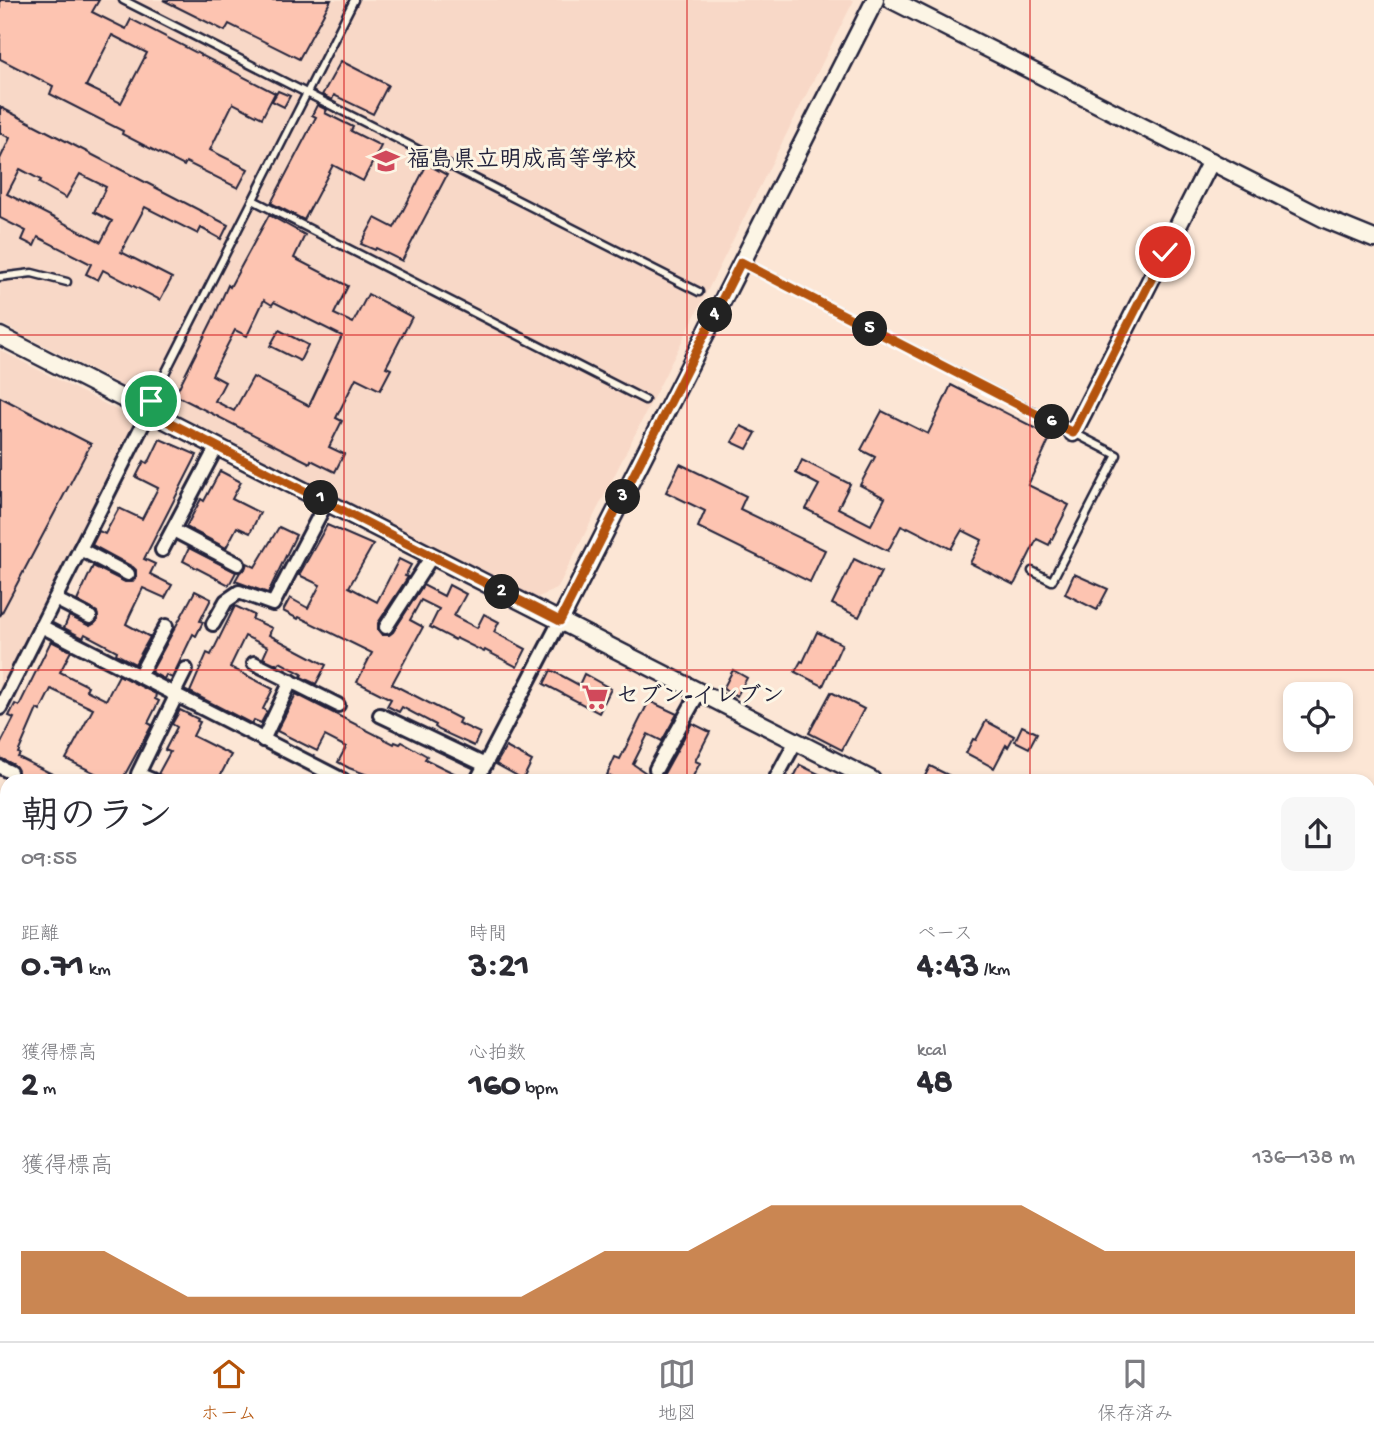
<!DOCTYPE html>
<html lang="ja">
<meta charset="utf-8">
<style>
:root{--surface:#fff;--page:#f7f7f7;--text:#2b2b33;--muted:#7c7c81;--line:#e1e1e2;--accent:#b45309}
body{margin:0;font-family:"Gochi Hand","Klee One",sans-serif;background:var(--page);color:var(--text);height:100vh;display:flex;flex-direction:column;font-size:26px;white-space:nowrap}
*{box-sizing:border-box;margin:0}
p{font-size:23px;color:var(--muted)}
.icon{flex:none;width:38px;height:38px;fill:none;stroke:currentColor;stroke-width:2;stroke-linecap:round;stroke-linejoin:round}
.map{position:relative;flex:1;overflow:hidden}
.sheet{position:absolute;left:0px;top:774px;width:1376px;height:569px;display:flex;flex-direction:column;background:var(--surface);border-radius:21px 21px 0 0;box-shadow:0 4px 10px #0003}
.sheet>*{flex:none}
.fabs{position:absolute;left:1283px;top:682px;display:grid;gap:14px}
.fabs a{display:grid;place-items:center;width:70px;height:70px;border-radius:14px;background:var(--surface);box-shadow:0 4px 10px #0003;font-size:35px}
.pin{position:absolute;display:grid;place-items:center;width:60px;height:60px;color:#fff;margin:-30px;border:4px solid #fff;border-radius:50%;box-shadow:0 2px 7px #0007}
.km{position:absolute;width:35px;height:35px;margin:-18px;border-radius:50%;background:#222;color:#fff;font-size:19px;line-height:35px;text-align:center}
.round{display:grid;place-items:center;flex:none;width:74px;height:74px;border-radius:14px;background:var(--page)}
.overview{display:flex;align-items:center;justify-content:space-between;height:119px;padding:0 21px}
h1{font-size:38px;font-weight:700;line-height:52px}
.figures{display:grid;grid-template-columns:repeat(3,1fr);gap:10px;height:119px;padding:7px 21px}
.figures div{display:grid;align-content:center}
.figures b{font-size:35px;font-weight:700}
.figures small{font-size:19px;font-weight:400}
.figures p{font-size:19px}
.chart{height:196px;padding:14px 21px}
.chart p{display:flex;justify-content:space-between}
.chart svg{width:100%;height:126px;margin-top:7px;fill:var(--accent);opacity:.7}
.menu{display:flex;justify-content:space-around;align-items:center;height:98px;border-top:2px solid var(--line);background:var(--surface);font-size:19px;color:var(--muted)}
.menu a{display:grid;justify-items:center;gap:4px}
.menu .on{color:var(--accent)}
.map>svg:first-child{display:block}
.built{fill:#f8d8c7}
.green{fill:#afda97;stroke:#687e69;stroke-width:2}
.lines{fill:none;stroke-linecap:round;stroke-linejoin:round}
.stream{stroke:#5b8c9a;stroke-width:4.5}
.building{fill:#fdc4b1;stroke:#22223b;stroke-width:2;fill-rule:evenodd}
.service-casing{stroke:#22223b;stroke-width:11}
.minor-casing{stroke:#22223b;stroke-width:18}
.tertiary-casing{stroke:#22223b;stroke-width:21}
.service{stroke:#fcf5e5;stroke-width:6}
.minor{stroke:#fcf5e5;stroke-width:12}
.tertiary{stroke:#fcf5e5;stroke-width:16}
.route-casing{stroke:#fff;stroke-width:14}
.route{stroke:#b45309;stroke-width:9}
.grid{fill:none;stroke:#d62828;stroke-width:2;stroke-opacity:0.55}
.labels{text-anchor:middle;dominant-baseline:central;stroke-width:6;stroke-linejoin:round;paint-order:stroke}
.poi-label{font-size:23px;font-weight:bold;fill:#22223b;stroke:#fcf5e5;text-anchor:start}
</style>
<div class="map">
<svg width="1374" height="1341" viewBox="0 0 1374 1341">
<rect width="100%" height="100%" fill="#fce6d5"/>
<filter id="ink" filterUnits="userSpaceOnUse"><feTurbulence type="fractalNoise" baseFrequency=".0143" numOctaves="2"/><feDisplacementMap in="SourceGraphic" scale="14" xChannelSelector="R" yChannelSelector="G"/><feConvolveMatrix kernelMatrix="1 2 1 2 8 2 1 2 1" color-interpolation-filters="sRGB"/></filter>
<g filter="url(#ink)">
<g class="built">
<polygon points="0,0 854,0 557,589 536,598 0,323"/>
<polygon points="0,350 138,421 0,692"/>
<polygon points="1369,1052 1374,1054 1374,1341 1329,1341 1325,1335 1368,1335"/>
</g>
<polygon class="green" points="1369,1057 1374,1060 1374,1294 1369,1295"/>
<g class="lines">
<g class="stream">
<polyline points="0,1293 7,1294"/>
<polyline points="254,1335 265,1341"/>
<polyline points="1321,1335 1325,1341"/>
<polyline points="205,1341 208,1335"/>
<polyline points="268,1341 284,1335"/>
</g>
</g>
<g class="building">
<path d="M0,0h99l-7,12 34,17 5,-10 144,74 -13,25 -29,-15 -23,47 38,19 -10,19 -52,-26 -2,4 -62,-32 1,-3 -73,-37 3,-8 -53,-27zM112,35l35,18 -26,50 -35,-17z"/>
<polygon points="163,0 331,0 299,59 229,24 225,31"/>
<polygon points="341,61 388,85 373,114 334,95 332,100 322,95"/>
<polygon points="278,91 290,96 284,107 272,101"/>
<polygon points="317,105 327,110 325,113 353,127 351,131 381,146 363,181 333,165 304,220 271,203 316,117 312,115"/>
<path d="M0,107l228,118 -7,14 -20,-11 -3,6 -53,-27 -24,45 51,26 -12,22 -57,-30 -5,10 -12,-6 5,-10 -53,-27 -4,9 -12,-6 4,-9 -26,-13v-59l10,-21 -10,-5zM20,169l21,11 -2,3 27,15 14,-24 26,13 -12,25 18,9 -11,21 -94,-48z"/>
<polygon points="427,164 447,175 402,261 376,248 375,250 361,244 375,218 394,228"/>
<path d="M269,215l36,20 -11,23 54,28 -14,28 19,9 15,-29 44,23 -26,50 5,2 -11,21 -24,-12 -20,40 6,3 -13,26 15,7 -9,18 -24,-12 -1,3 -135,-68 38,-76 15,-34 2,2zM264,300l8,5 2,-3 68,34 -33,70 -56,-29 -19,34 -19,-10 10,-19 -13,-7 23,-45 12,6z"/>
<polygon points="279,330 308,345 300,361 270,346"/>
<polygon points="951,385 1051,436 1028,485 1069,505 1049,545 1037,539 1014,585 970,563 982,540 962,530 951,549 908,527 907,529 901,526 888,551 806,509 819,485 796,473 802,460 850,484 838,508 871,525 885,498 860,485 875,457 861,450 882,411 928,434"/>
<polygon points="0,397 91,444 0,616"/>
<polygon points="741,426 756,433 747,449 732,442"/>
<polygon points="160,439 197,455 144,559 155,564 150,574 172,585 165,598 143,588 130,615 126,624 150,637 135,664 116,654 117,651 85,634 83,638 64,628 69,616 90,626 98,620 97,612 77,601 93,566 125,582 132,582 136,577 136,570 133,567 92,545 99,531 105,534 119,508 142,519 158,488 136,477 144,461 147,463 150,460"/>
<polygon points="680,464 746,496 740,509 825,550 810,582 698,527 705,511 666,492"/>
<polygon points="220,471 241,482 232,499 260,513 250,533 237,527 226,548 186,527 201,499 204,501"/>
<polygon points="327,525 373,545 349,587 377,602 399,559 411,565 405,576 408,577 378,623 378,630 382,635 389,635 393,632 423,585 444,596 449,585 466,594 454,616 477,628 484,614 499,622 494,632 526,649 517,667 485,650 484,652 456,638 455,640 430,627 439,609 421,600 410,620 423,627 392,684 460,719 458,723 480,733 474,746 439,730 435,727 436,725 402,707 399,712 387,706 391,699 357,682 372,653 299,617 298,619 283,611 290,598 308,608 320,585 299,575"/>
<polygon points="279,527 296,535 268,593 235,581 240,572 245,569 247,563 255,567"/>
<polygon points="189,548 236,572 229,585 183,561"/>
<polygon points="854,559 881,572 859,617 832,604"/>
<polygon points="1074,574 1108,589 1097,610 1065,594"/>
<polygon points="195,591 211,599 200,621 203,622 196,636 193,634 172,678 166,675 164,679 151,672"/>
<polygon points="235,606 254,615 252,619 272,628 269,635 326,665 316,684 301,677 302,674 280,662 278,665 263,658 268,647 245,636 230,667 273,689 263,709 267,712 261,723 254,720 252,724 190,692 207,653 211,655"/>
<polygon points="817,632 842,644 823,686 795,672 801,661 803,662"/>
<polygon points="51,641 71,651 60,672 88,686 86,690 106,700 119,675 156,694 155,699 159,701 148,723 152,725 122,780 109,780 66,759 93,709 51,689 40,711 37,709 18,753 20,754 18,757 64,780 32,780 18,774 14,765 0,758 0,745 14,718 9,716 15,704 19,706"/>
<polygon points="551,670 579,685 584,674 611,689 599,713 544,684"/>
<polygon points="733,670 747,678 737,696 723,689"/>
<polygon points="831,692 864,709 842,750 809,733"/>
<polygon points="296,694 394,744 395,742 400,744 402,742 427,756 425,759 468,780 381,780 349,768 338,762 346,747 325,736 317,751 277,731"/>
<polygon points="649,701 677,714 662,741 648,734 633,764 652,777 661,779 692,723 710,732 695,761 700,763 691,780 618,780 607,775 615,757 620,759"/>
<polygon points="180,710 198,719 197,721 200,722 193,736 231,755 218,780 171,780 158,774 170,752 165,750 177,727 172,724"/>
<polygon points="986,721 1014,736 1008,747 1006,745 994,768 966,753 973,739 976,740"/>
<polygon points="1022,726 1037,733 1029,748 1015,741"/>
<polygon points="506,747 532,761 523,779 496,764"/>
<polygon points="800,765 831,780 802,780 794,777"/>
<polygon points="930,766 958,780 923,780"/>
</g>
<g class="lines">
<g class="service-casing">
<g id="service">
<polyline points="123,0 699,292"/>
<polyline points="253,200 645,400"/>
<polyline points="743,263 1117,455 1052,581 1032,571"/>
<polyline points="0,277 32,273 67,282"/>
<polyline points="149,411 151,401 354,0"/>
</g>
</g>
<g class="minor-casing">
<g id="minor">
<polyline points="173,530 238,564"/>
<polyline points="80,549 128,574"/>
<polyline points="162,550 217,446"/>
<polyline points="55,599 90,617"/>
<polyline points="213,624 226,601 239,592 273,604 327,501"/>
<polyline points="41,626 343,780"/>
<polyline points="386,627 432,556"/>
<polyline points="254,663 338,705"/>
<polyline points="139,676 166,626"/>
<polyline points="173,695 186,669"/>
<polyline points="0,708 149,412"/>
<polyline points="380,715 485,765"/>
<polyline points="263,740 291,681"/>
<polyline points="0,767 10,772"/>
<polyline points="656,769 699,692"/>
<polyline points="152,780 138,774 176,696"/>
<polyline points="477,780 560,621"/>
<polyline points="775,780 796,741"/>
<polyline points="0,868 7,871"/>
<polyline points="0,963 7,967"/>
<polyline points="0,1041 7,1045"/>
<polyline points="0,1257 7,1261"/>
<polyline points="0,1300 7,1301"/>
<polyline points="93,1335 105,1341"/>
<polyline points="148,1335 159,1341"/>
<polyline points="333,1335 334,1341"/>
<polyline points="601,1335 602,1341"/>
<polyline points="693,1335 694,1341"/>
<polyline points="938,1335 939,1341"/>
<polyline points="1026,1335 1028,1341"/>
<polyline points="1309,1335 1313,1341"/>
<polyline points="130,1341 134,1335"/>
<polyline points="194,1341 197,1335"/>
<polyline points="546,1341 575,1335"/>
<polyline points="821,1341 850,1335"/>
<polyline points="1233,1341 1265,1335"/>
</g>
</g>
<g class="tertiary-casing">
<g id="tertiary">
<polyline points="892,0 1325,219 1374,239"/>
<polyline points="0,336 872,780"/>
<polyline points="1073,433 1211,161"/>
<polyline points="560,621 875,0"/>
<polyline points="1368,1034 1374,1037"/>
</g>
</g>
<use href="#service" class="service"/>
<use href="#minor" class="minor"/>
<use href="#tertiary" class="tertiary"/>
</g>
</g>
<g class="lines" filter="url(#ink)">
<g class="route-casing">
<polyline id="route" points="151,401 149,412 560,621 741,262 1073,433 1165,252"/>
</g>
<use href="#route" class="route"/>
</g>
<path class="grid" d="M344,0v780M687,0v780M1030,0v780M0,335h1374M0,670h1374M0,1006h7M1368,1006h6M344,1335v6M687,1335v6M1030,1335v6"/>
<defs>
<g id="school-bare" transform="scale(2.1)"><path d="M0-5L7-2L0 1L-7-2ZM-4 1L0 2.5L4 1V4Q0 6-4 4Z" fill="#d1495b" stroke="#fcf5e5" stroke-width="2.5" paint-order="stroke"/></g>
<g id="supermarket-bare" transform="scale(2.1)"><path d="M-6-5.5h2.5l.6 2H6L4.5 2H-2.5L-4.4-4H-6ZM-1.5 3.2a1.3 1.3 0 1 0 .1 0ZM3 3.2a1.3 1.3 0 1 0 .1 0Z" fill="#d1495b" stroke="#fcf5e5" stroke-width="2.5" paint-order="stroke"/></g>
</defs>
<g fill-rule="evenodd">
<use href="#school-bare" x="386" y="161"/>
<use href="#supermarket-bare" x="595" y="697"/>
</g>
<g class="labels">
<g class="poi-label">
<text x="407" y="161">福島県立明成高等学校</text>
<text x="616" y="697">セブン-イレブン</text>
</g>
</g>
</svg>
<div class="fabs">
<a><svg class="icon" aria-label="locate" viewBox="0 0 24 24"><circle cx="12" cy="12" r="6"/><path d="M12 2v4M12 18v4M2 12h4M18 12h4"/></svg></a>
</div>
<div class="pin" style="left:151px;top:401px;background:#1e9e55"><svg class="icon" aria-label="arrive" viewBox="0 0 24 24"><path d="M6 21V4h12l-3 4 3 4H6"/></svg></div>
<div class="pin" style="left:1165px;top:252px;background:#d93025"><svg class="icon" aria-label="check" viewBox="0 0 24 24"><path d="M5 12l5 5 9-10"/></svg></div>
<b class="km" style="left:321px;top:498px">1</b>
<b class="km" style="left:502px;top:592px">2</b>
<b class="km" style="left:623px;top:497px">3</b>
<b class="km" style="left:715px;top:315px">4</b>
<b class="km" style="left:870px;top:329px">5</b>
<b class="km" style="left:1052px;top:422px">6</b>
<section class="sheet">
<div class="overview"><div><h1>朝のラン</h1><p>09:55</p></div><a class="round"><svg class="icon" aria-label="share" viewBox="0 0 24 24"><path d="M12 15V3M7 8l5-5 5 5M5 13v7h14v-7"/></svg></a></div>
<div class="figures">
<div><p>距離</p><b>0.71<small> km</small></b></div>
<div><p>時間</p><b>3:21</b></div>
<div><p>ペース</p><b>4:43<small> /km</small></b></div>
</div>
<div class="figures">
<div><p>獲得標高</p><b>2<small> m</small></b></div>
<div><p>心拍数</p><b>160<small> bpm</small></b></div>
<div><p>kcal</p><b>48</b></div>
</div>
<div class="chart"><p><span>獲得標高</span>136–138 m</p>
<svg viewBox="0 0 160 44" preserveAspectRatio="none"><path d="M0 44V22L10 22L20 38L30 38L40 38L50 38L60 38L70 22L80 22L90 6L100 6L110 6L120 6L130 22L140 22L150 22L160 22V44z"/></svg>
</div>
</section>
</div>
<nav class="menu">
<a class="on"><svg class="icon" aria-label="home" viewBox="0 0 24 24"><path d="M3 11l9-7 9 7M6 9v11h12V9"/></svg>ホーム</a>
<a><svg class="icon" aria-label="map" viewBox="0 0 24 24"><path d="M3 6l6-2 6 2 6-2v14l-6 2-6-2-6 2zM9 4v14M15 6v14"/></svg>地図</a>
<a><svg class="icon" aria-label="saved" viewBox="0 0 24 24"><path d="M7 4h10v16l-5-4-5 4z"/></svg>保存済み</a>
</nav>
